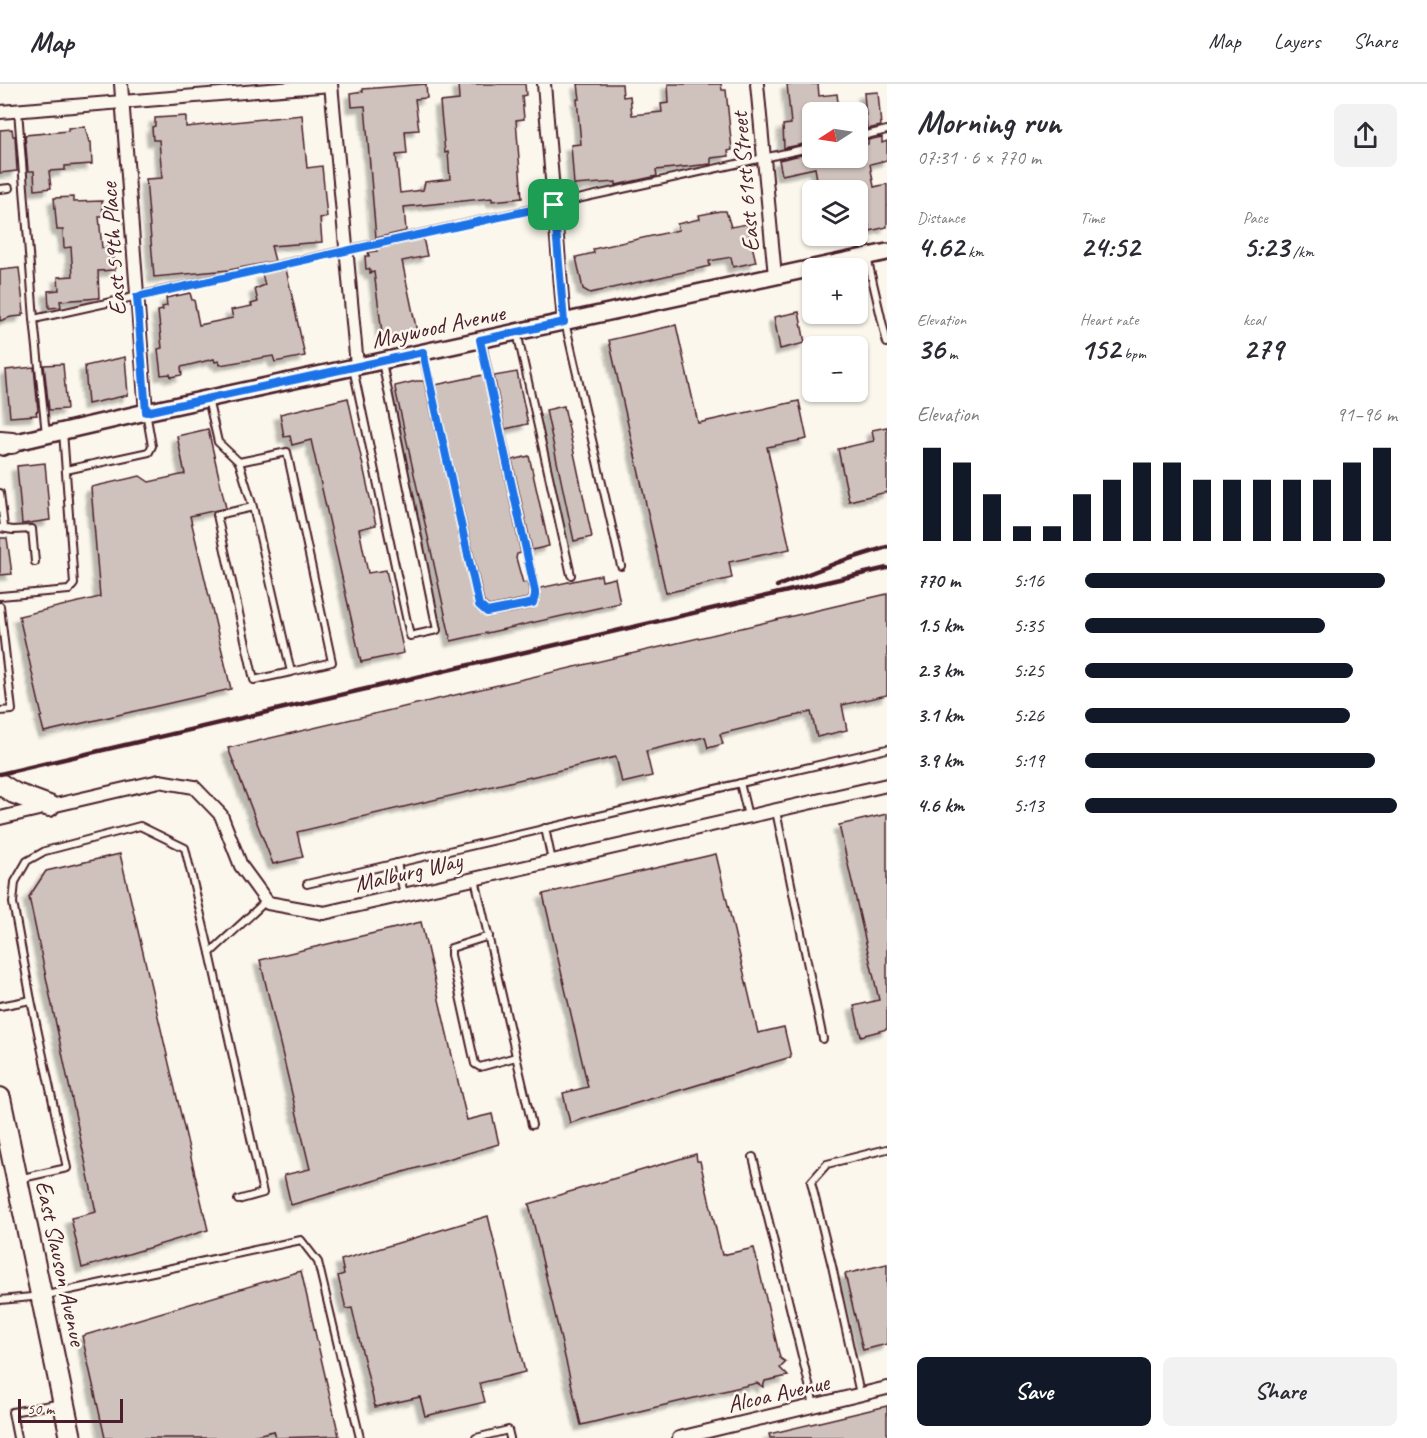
<!DOCTYPE html>
<meta charset="utf-8">
<style>
:root{--surface:#fff;--page:#f2f2f3;--text:#2b2b33;--muted:#7c7c81;--line:#e1e1e2;--accent:#111827}
body{margin:0;font-family:Caveat,sans-serif;background:var(--page);color:var(--text);height:100vh;display:flex;flex-direction:column;font-size:22px;white-space:nowrap}
*{box-sizing:border-box;margin:0}
p{font-size:20px;color:var(--muted)}
.icon{flex:none;width:33px;height:33px;fill:none;stroke:currentColor;stroke-width:2;stroke-linecap:round;stroke-linejoin:round}
.map{position:relative;flex:1;overflow:hidden}
.drawer{display:flex;flex-direction:column;background:var(--surface);width:540px}
.drawer>*{flex:none}
.needle{width:39px;rotate:258deg}
.fabs{position:absolute;left:802px;top:18px;display:grid;gap:12px}
.fabs a{display:grid;place-items:center;width:66px;height:66px;border-radius:9px;background:var(--surface);box-shadow:0 2px 4px #0004;font-size:30px}
.scale{position:absolute;left:18px;bottom:15px;width:105px;box-sizing:border-box;padding-left:6px;border:3px solid #4a1f2b;border-top:0;font-size:16px;line-height:21px;white-space:nowrap;color:#4a1f2b;-webkit-text-stroke:4px #fbf7ec;paint-order:stroke}
.pin{position:absolute;display:grid;place-items:center;width:51px;height:51px;color:#fff;margin:-26px;border-radius:12px;box-shadow:0 3px 9px #0006}
.round{display:grid;place-items:center;flex:none;width:63px;height:63px;border-radius:9px;background:var(--page)}
.summary{display:flex;align-items:center;justify-content:space-between;height:102px;padding:0 30px}
h1{font-size:33px;font-weight:800;line-height:45px}
.stats{display:grid;grid-template-columns:repeat(3,1fr);gap:9px;height:102px;padding:6px 30px}
.stats div{display:grid;align-content:center}
.stats b{font-size:30px;font-weight:800}
.stats small{font-size:16px;font-weight:400}
.stats p{font-size:16px}
.chart{height:168px;padding:12px 30px}
.chart p{display:flex;justify-content:space-between}
.chart svg{width:100%;height:108px;margin-top:6px;stroke:var(--accent);stroke-width:6}
.cta{display:flex;gap:12px;margin-top:auto;padding:12px 30px}
.cta a{flex:1;height:69px;border-radius:9px;background:var(--accent);color:#fff;font-size:24px;font-weight:800;line-height:69px;text-align:center}
.cta a+a{background:var(--page);color:var(--text)}
ul{padding:0 30px;list-style:none;font-size:20px}
li{display:grid;grid-template-columns:96px 72px 1fr;align-items:center;height:45px}
li i{height:15px;border-radius:8px;background:var(--accent)}
header{display:flex;align-items:center;gap:36px;box-sizing:border-box;height:84px;padding:0 30px;background:var(--surface);border-bottom:2px solid var(--line)}
header strong{font-size:28px}
nav{display:flex;gap:33px;margin-inline-start:auto;font-size:21px}
main{display:flex;flex:1;min-height:0}
.map>svg:first-child{display:block}
.building{fill:#cfc2bc;stroke:#4a1f2b;stroke-width:1.5;filter:url(#shadow)}
.lines{fill:none;stroke-linecap:round;stroke-linejoin:round}
.service-casing{stroke:#4a1f2b;stroke-width:10}
.minor-casing{stroke:#4a1f2b;stroke-width:16}
.tertiary-casing{stroke:#4a1f2b;stroke-width:20}
.primary-casing{stroke:#4a1f2b;stroke-width:24}
.service{stroke:#fbf7ec;stroke-width:6}
.minor{stroke:#fbf7ec;stroke-width:12}
.tertiary{stroke:#fbf7ec;stroke-width:15}
.primary{stroke:#fbf7ec;stroke-width:20}
.rail{stroke:#4a1f2b;stroke-width:4.5}
.route-casing{stroke:#fff;stroke-width:12}
.route{stroke:#1a73e8;stroke-width:8}
.labels{text-anchor:middle;dominant-baseline:central;stroke-width:5;stroke-linejoin:round;paint-order:stroke}
.street-label{font-size:24px;fill:#4a1f2b;stroke:#fbf7ec}
</style>
<header>
<strong>Map</strong>
<nav><a>Map</a><a>Layers</a><a>Share</a></nav>
</header>
<main>
<div class="map">
<svg width="887" height="1354" viewBox="0 0 887 1354">
<defs>
<filter id="shadow"><feDropShadow dx="-5.5" dy="5.5" stdDeviation="1.5" flood-color="#0004"/></filter>
</defs>
<rect width="100%" height="100%" fill="#fbf7ec"/>
<filter id="ink" filterUnits="userSpaceOnUse"><feTurbulence type="fractalNoise" baseFrequency=".0167" numOctaves="2"/><feDisplacementMap in="SourceGraphic" scale="12" xChannelSelector="R" yChannelSelector="G"/><feConvolveMatrix kernelMatrix="1 2 1 2 8 2 1 2 1" color-interpolation-filters="sRGB"/></filter>
<g filter="url(#ink)">
<g class="building">
<polygon points="426,0 427,14 415,15 419,46 405,47 407,70 396,71 400,109 423,106 425,98 450,95 448,68 445,69 440,18 459,16 458,0 525,0 526,11 522,12 524,35 516,36 522,114 492,117 492,114 404,123 406,147 376,154 365,22 352,23 351,9 363,7 363,5"/>
<polygon points="578,0 622,0 623,13 630,12 632,31 662,28 661,20 669,19 668,0 721,0 722,6 726,6 732,66 728,67 729,72 711,74 711,80 656,86 657,92 616,101 616,98 574,101 571,61 581,60 577,15 580,15"/>
<polygon points="787,0 818,0 819,12 837,10 839,27 813,28 813,35 807,37 809,59 784,64 783,41 791,40"/>
<polygon points="878,8 881,42 867,45 864,9"/>
<polygon points="302,31 307,84 322,82 327,133 320,134 322,158 271,162 275,177 260,180 229,186 154,193 146,95 162,94 159,56 153,56 152,43 155,42 155,34 186,32 186,43"/>
<polygon points="85,43 89,58 91,58 92,80 65,82 65,86 49,87 51,104 35,106 34,87 28,87 25,51 68,47 68,44"/>
<polygon points="12,45 13,52 15,52 17,87 0,89 0,46"/>
<polygon points="882,53 882,59 887,57 887,76 870,80 874,103 887,100 887,143 870,147 869,141 858,142 858,106 819,106 815,84 782,91 779,76 810,69 810,74 858,74 858,62 868,60 868,56"/>
<polygon points="73,113 73,118 102,117 103,132 99,132 102,164 108,163 109,174 114,173 115,186 98,187 99,214 60,217 61,223 49,224 48,207 59,206 58,193 73,192 71,163 64,164 63,146 57,146 54,114"/>
<polygon points="720,127 726,127 731,143 747,140 756,178 733,183 731,173 709,177 710,182 590,209 583,205 576,173 594,169 593,165 679,146 677,140 700,135 699,131"/>
<polygon points="423,154 427,172 402,177 417,248 383,256 374,188 370,189 370,185 366,185 365,172 369,172 368,168 377,167 376,165"/>
<polygon points="19,184 24,229 22,229 22,232 11,233 0,237 0,186"/>
<polygon points="286,185 305,272 275,278 273,272 220,281 219,277 215,278 214,275 181,283 182,291 171,293 170,290 161,291 158,265 162,264 158,227 163,226 162,223 167,222 166,214 190,209 192,216 194,216 199,241 233,234 231,226 252,222 251,220 258,218 255,205 265,201 262,190"/>
<polygon points="799,228 805,259 780,265 774,233"/>
<polygon points="676,241 698,339 799,317 807,355 767,363 790,465 729,478 732,494 666,509 609,256"/>
<polygon points="125,273 128,311 88,320 85,282"/>
<polygon points="63,280 67,325 49,326 44,281"/>
<polygon points="34,283 38,327 36,328 37,331 10,333 6,286"/>
<polygon points="517,288 528,340 505,345 494,292"/>
<polygon points="483,291 521,469 517,470 516,474 523,499 527,498 530,508 529,514 489,522 484,518 435,301"/>
<polygon points="416,297 424,297 476,525 488,533 534,524 538,520 540,504 601,491 602,497 615,494 620,519 451,557 395,304 395,302"/>
<polygon points="348,314 376,441 359,445 368,489 386,486 404,569 361,578 311,356 292,361 290,352 284,353 280,330"/>
<polygon points="564,322 592,453 574,457 546,326"/>
<polygon points="887,343 887,408 849,417 838,365 874,357 872,346"/>
<polygon points="208,345 226,424 190,432 231,605 44,648 40,633 42,632 19,532 100,513 91,403 140,392 149,398 185,390 177,352"/>
<polygon points="529,372 549,462 532,466 512,376"/>
<polygon points="45,379 50,436 22,440 17,382"/>
<polygon points="0,454 7,454 12,490 0,491"/>
<polygon points="887,510 887,611 842,621 847,646 817,653 811,628 720,650 723,660 708,664 705,653 646,667 652,692 622,699 616,673 297,748 303,773 273,780 228,664"/>
<polygon points="887,730 887,945 861,952 854,922 879,916 839,741"/>
<polygon points="120,770 208,1146 82,1184 71,1134 96,1128 29,813 46,787"/>
<polygon points="716,770 758,949 784,943 791,973 570,1039 563,1009 588,1003 543,810"/>
<polygon points="421,838 467,1036 492,1030 499,1060 291,1121 284,1091 310,1085 260,876"/>
<polygon points="696,1070 697,1077 700,1077 722,1171 754,1164 780,1274 786,1278 780,1284 788,1292 765,1297 763,1303 757,1299 581,1341 529,1120"/>
<polygon points="488,1132 525,1288 480,1299 485,1318 425,1332 420,1313 375,1323 352,1224 346,1225 338,1192 344,1190 341,1176"/>
<polygon points="887,1180 887,1260 863,1266 845,1190"/>
<polygon points="301,1187 339,1352 276,1354 274,1347 243,1354 105,1354 82,1252"/>
<polygon points="887,1322 887,1354 770,1354 769,1350"/>
</g>
<g class="lines">
<g class="service-casing">
<g id="service">
<polyline points="18,26 34,235 46,350"/>
<polyline points="858,53 887,46"/>
<polyline points="0,105 9,104"/>
<polyline points="867,173 887,259"/>
<polyline points="34,235 813,63"/>
<polyline points="565,238 621,482"/>
<polyline points="517,248 571,491"/>
<polyline points="423,270 479,521 487,528 533,519 535,512 535,507 481,256"/>
<polyline points="353,284 410,552 437,546 382,278"/>
<polyline points="208,315 218,358 239,378 253,423 291,588 254,596 217,431 253,423"/>
<polyline points="239,378 287,368 332,578 291,588"/>
<polyline points="66,386 149,368 152,362 146,328"/>
<polyline points="0,409 4,443"/>
<polyline points="0,444 13,446 32,445 35,478"/>
<polyline points="0,512 69,506 74,500 63,347"/>
<polyline points="0,522 12,626 0,627"/>
<polyline points="740,699 748,732"/>
<polyline points="776,727 823,955"/>
<polyline points="545,744 552,777"/>
<polyline points="397,779 404,810"/>
<polyline points="475,795 532,1041"/>
<polyline points="307,800 887,665"/>
<polyline points="489,852 451,864 451,871 475,980 480,983 516,973"/>
<polyline points="210,869 263,1109 238,1116"/>
<polyline points="0,922 31,916"/>
<polyline points="753,1073 814,1321"/>
<polyline points="18,1095 67,1084 31,916 13,819 15,798 27,777 45,767 140,742 185,764 210,869 266,817"/>
<polyline points="0,1216 42,1212 301,1156 318,1178 360,1354"/>
<polyline points="860,1310 832,1182 811,1098 827,1080 887,1065"/>
<polyline points="17,1354 12,1328 62,1319"/>
<polyline points="476,1354 508,1346 510,1354"/>
</g>
</g>
<g class="minor-casing">
<g id="minor">
<polyline points="121,0 146,328"/>
<polyline points="331,0 357,282"/>
<polyline points="544,0 564,238"/>
<polyline points="757,0 775,192"/>
<polyline points="0,28 331,1"/>
<polyline points="0,734 159,697 194,703 221,731 241,782 268,819 324,829 887,701"/>
<polyline points="679,1354 887,1304"/>
</g>
</g>
<g class="tertiary-casing">
<polyline id="tertiary" points="3,363 12,359 146,328 887,168"/>
</g>
<g class="primary-casing">
<g id="primary">
<polyline points="0,358 12,359"/>
<polyline points="0,700 14,709 49,722"/>
<polyline points="0,1014 71,1354"/>
</g>
</g>
<use href="#service" class="service"/>
<use href="#minor" class="minor"/>
<use href="#tertiary" class="tertiary"/>
<use href="#primary" class="primary"/>
<g class="rail">
<polyline points="777,502 839,478 887,463"/>
<polyline points="0,690 887,484"/>
</g>
</g>
</g>
<g class="lines" filter="url(#ink)">
<g class="route-casing">
<polygon id="route" points="554,121 564,238 480,256 535,507 535,512 533,519 487,528 479,521 423,268 146,328 137,213"/>
</g>
<use href="#route" class="route"/>
</g>
<g class="labels">
<g class="street-label">
<text transform="translate(745 98) rotate(-95)">East 61st Street</text>
<text transform="translate(113 165) rotate(-94)">East 59th Place</text>
<text transform="translate(438 242) rotate(-12)">Maywood Avenue</text>
<text transform="translate(408 788) rotate(-13)">Malburg Way</text>
<text transform="translate(61 1179) rotate(78)">East Slauson Avenue</text>
<text transform="translate(778 1309) rotate(-13)">Alcoa Avenue</text>
</g>
</g>
</svg>
<div class="fabs">
<a><svg class="needle" viewBox="-14 -14 28 28"><path d="M0-13l5 13h-10z" fill="#e53935"/><path d="M0 13l5-13h-10z" fill="#7c7c81"/></svg></a>
<a><svg class="icon" aria-label="layers" viewBox="0 0 24 24"><path d="M12 4l9 5-9 5-9-5zM3 14l9 5 9-5"/></svg></a>
<a>+</a>
<a>−</a>
</div>
<div class="scale">50 m</div>
<div class="pin" style="left:554px;top:121px;background:#1e9e55"><svg class="icon" aria-label="arrive" viewBox="0 0 24 24"><path d="M6 21V4h12l-3 4 3 4H6"/></svg></div>
</div>
<section class="drawer">
<div class="summary"><div><h1>Morning run</h1><p>07:31 · 6 × 770 m</p></div><a class="round"><svg class="icon" aria-label="share" viewBox="0 0 24 24"><path d="M12 15V3M7 8l5-5 5 5M5 13v7h14v-7"/></svg></a></div>
<div class="stats">
<div><p>Distance</p><b>4.62<small> km</small></b></div>
<div><p>Time</p><b>24:52</b></div>
<div><p>Pace</p><b>5:23<small> /km</small></b></div>
</div>
<div class="stats">
<div><p>Elevation</p><b>36<small> m</small></b></div>
<div><p>Heart rate</p><b>152<small> bpm</small></b></div>
<div><p>kcal</p><b>279</b></div>
</div>
<div class="chart"><p><span>Elevation</span>91–96 m</p>
<svg viewBox="0 0 160 44" preserveAspectRatio="none"><path d="M5 44V6M15 44V12M25 44V25M35 44V38M45 44V38M55 44V25M65 44V19M75 44V12M85 44V12M95 44V19M105 44V19M115 44V19M125 44V19M135 44V19M145 44V12M155 44V6"/></svg>
</div>
<ul>
<li><b>770 m</b>5:16<i style="width:96%"></i></li>
<li><b>1.5 km</b>5:35<i style="width:77%"></i></li>
<li><b>2.3 km</b>5:25<i style="width:86%"></i></li>
<li><b>3.1 km</b>5:26<i style="width:85%"></i></li>
<li><b>3.9 km</b>5:19<i style="width:93%"></i></li>
<li><b>4.6 km</b>5:13<i style="width:100%"></i></li>
</ul>
<div class="cta"><a>Save</a><a>Share</a></div>
</section>
</main>
